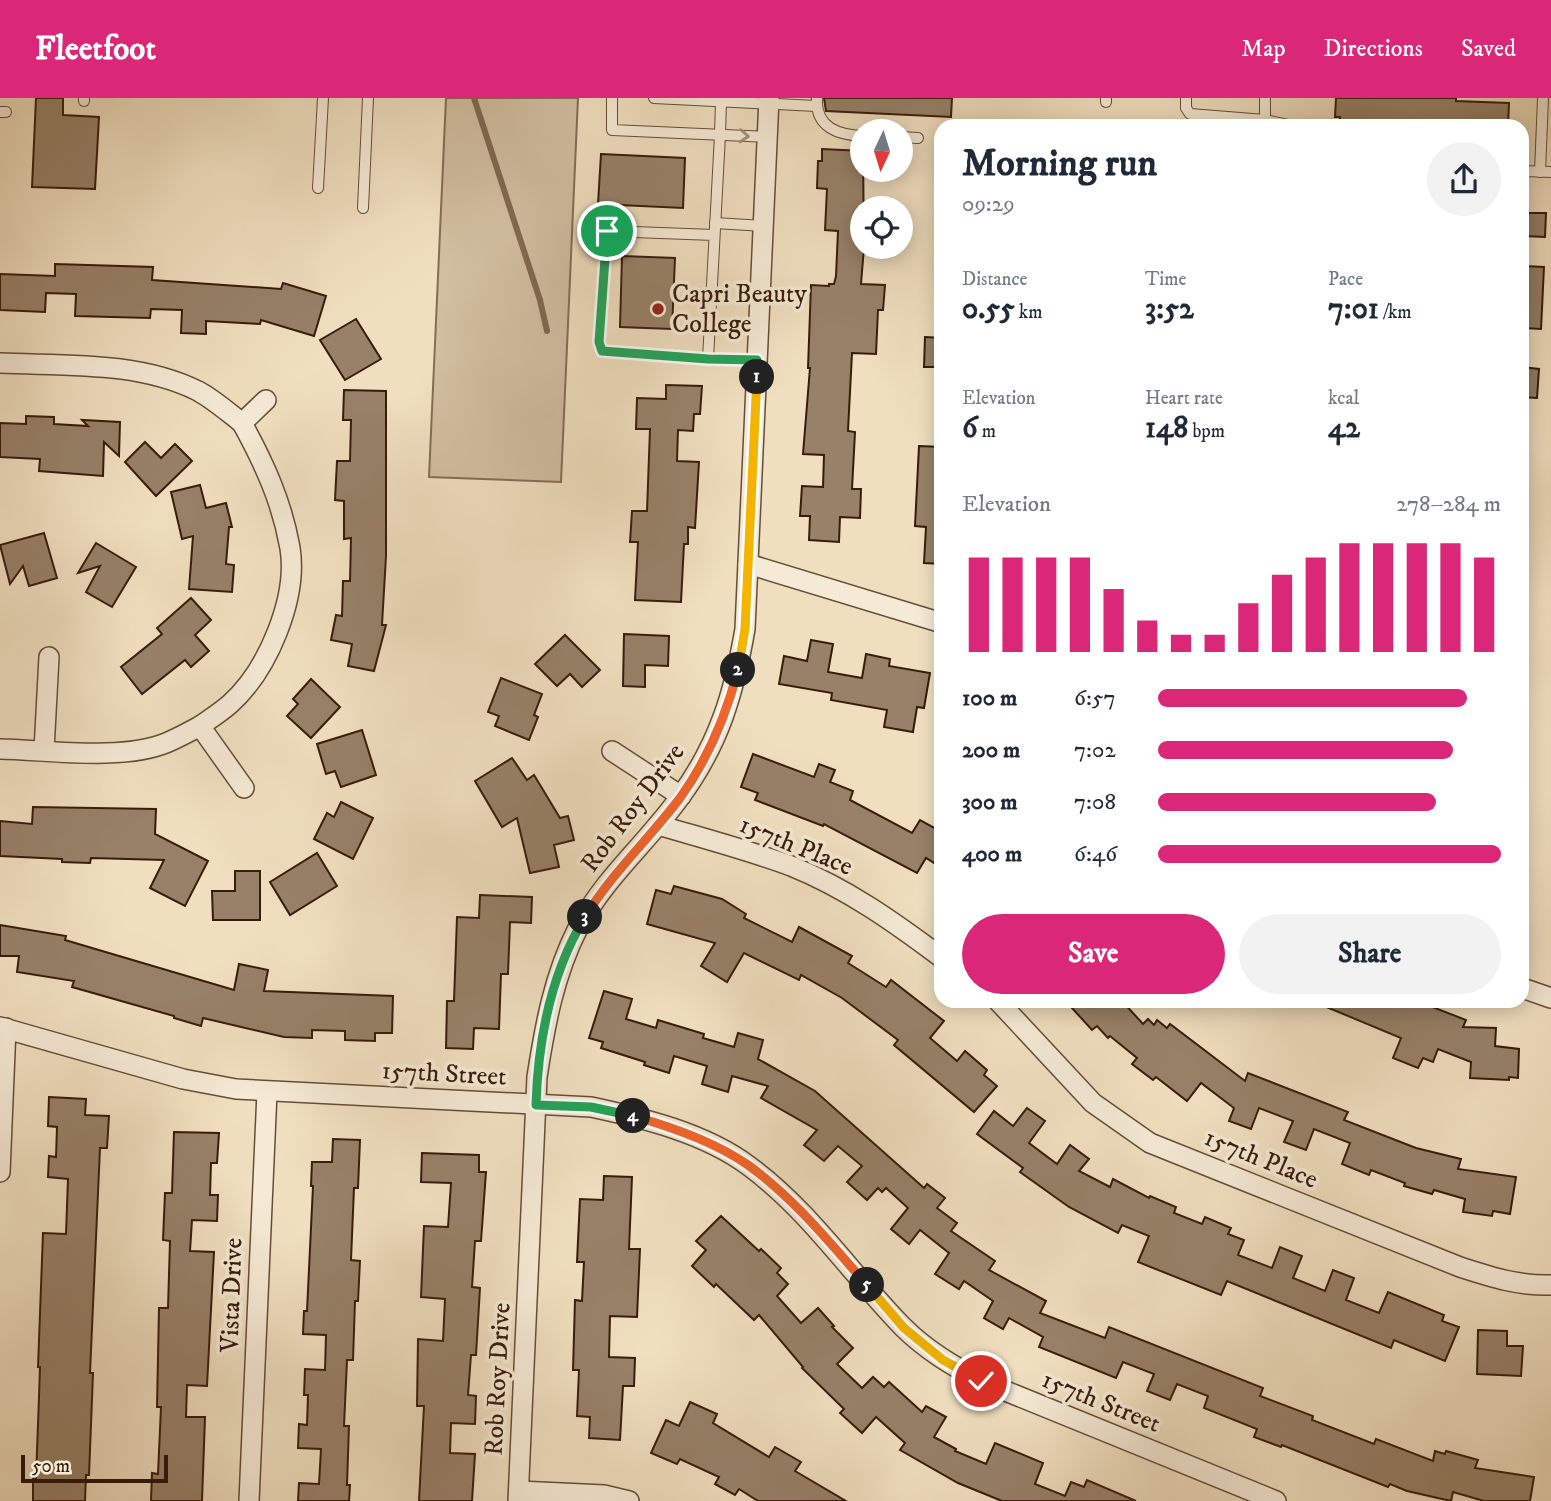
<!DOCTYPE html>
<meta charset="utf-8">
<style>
:root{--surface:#fff;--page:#f2f2f3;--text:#1f2937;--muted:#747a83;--accent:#db2777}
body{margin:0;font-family:"IM FELL DW Pica",serif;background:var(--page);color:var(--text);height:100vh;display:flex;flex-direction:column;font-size:26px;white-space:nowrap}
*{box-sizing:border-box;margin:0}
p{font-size:23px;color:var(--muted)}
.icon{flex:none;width:38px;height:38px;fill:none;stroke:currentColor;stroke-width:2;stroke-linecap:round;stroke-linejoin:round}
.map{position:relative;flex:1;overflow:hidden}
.side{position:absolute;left:934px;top:21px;width:595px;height:889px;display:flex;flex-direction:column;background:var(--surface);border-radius:21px;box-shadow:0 4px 18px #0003}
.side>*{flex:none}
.needle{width:46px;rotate:184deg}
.buttons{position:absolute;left:850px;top:21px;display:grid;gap:14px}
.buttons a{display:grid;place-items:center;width:63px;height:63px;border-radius:50%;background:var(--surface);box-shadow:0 4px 18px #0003;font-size:35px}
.scale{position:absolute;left:21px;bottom:18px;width:147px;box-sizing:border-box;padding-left:7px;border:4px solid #371c0a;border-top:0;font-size:19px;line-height:24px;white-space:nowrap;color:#371c0a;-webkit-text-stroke:5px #f5ead5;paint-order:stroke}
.pin{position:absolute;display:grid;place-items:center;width:60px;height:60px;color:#fff;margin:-30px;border:4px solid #fff;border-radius:50%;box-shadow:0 2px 7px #0007}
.km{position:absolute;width:35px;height:35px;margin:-18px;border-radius:50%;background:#222;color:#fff;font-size:19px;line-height:35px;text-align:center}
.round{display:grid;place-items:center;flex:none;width:74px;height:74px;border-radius:37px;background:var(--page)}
.head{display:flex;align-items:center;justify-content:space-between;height:119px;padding:0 28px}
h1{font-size:38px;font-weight:800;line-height:52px}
.metrics{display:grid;grid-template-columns:repeat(3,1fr);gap:10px;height:119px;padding:7px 28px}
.metrics div{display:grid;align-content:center}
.metrics b{font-size:30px;font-weight:800}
.metrics small{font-size:19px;font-weight:400}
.metrics p{font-size:19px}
.chart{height:196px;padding:14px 28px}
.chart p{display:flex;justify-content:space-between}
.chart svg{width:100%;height:126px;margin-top:7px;stroke:var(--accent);stroke-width:6}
.action{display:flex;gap:14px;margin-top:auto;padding:14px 28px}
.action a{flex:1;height:80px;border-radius:42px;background:var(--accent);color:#fff;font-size:28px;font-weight:800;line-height:80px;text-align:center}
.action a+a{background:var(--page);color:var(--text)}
ul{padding:0 28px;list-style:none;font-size:23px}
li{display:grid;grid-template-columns:112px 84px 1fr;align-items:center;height:52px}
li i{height:18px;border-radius:9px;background:var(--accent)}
header{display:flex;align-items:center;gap:42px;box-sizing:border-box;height:98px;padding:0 35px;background:var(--accent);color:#fff}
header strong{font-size:33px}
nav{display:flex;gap:38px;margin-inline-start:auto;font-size:24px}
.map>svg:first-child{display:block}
.green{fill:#d1bea0;stroke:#846d55;stroke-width:2}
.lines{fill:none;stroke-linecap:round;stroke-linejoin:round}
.stream{stroke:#806951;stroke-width:6}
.building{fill:#978168;stroke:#371c0a;stroke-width:2}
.service-casing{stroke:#654d37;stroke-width:12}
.minor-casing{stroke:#654d37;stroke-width:22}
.service{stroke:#f5ead5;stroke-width:10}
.minor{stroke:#f5ead5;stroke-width:19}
.oneway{stroke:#a08d7a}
.split-1-casing{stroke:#fff;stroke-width:14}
.split-2-casing{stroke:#fff;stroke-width:14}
.split-3-casing{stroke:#fff;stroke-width:14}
.split-4-casing{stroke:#fff;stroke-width:14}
.split-5-casing{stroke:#fff;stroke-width:14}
.split-6-casing{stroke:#fff;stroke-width:14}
.split-1{stroke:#22a559;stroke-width:9}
.split-2{stroke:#f5b400;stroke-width:9}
.split-3{stroke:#f0652b;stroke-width:9}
.split-4{stroke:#22a559;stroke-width:9}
.split-5{stroke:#f0652b;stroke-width:9}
.split-6{stroke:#f5b400;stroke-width:9}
.poi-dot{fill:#8f2418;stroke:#f5ead5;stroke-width:2.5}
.labels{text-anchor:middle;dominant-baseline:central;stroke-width:7;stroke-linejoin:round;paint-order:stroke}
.poi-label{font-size:26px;fill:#371c0a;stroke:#f5ead5;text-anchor:start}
.street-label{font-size:26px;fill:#371c0a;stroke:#f5ead5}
</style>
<header>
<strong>Fleetfoot</strong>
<nav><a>Map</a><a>Directions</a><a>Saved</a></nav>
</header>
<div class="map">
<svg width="1551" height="1403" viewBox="0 0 1551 1403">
<rect width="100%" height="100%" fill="#f0dfbf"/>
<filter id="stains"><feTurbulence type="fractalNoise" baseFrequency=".00286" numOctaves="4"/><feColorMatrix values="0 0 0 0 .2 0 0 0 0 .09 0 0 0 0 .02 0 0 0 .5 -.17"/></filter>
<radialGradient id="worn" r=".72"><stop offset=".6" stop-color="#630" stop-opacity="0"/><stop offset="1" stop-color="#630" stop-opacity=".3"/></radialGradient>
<polygon class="green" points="446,0 578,0 561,384 429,379"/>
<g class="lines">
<polyline class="stream" points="474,0 540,202 547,233"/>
</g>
<g class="building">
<polygon points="36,0 63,0 63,17 99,19 95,91 32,89"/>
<polygon points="824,0 952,0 951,19 826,13"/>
<polygon points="1336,0 1456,0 1456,3 1509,5 1508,28 1340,28 1340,19 1335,19"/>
<polygon points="822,51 863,53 864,149 861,186 885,187 883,212 878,212 876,256 852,255 848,333 855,334 852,391 861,391 860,420 840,419 839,444 809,442 810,418 800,418 802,388 823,389 824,357 803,356 810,270 808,270 811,187 829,188 829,186 834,186 836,178 838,133 825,132 827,91 817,90 818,63 822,63"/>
<polygon points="601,56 685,60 683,110 598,106"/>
<polygon points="1522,115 1546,115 1545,139 1522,138"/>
<polygon points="622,158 675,160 672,231 620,229"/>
<polygon points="55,166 153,169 152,182 281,191 283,185 326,198 314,238 261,222 260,226 206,223 206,236 181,235 182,212 151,211 150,220 75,218 76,196 46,195 45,214 0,212 0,176 55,178"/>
<polygon points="1522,168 1544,169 1541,231 1522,230"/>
<polygon points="356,221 381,261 345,282 320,242"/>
<polygon points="925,239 942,240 942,269 924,269"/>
<polygon points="1522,269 1539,271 1537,300 1522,299"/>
<polygon points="666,287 702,288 700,316 694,316 693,333 678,332 677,363 699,364 695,430 688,429 688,446 684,446 681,504 635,502 638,444 630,444 632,413 647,413 650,331 636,331 637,300 666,301"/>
<polygon points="344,292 386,293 386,458 382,527 386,527 374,573 348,568 352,546 331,542 336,517 342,518 343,483 350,483 351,440 344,441 344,403 335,402 337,363 350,363 351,322 343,322"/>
<polygon points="26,318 54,319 54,326 88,328 82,322 120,324 119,358 104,344 103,378 39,373 40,361 0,359 0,325 26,326"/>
<polygon points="145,344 161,360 175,346 192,363 156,398 125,364"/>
<polygon points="919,348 942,349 942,466 924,465 926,429 915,428"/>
<polygon points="200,387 206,410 226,405 232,429 229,429 226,466 234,467 232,494 189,491 193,438 182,441 171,394"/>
<polygon points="44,435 57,480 29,488 23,468 10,486 0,447"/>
<polygon points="96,445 136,469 112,509 86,494 100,468 78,475"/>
<polygon points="191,500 211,522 195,537 209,553 191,569 185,562 142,596 121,569 162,536 157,530"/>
<polygon points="624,536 669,538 668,568 645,567 645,589 623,588"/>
<polygon points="565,537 600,572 582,589 570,576 557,588 535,566"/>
<polygon points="811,542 833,546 828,574 862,580 866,556 890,561 889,568 930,575 924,610 917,609 913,634 884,629 887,612 831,602 832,595 779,586 784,558 807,563"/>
<polygon points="501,580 542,596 534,617 538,619 529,642 495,628 499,618 488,614"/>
<polygon points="311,581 340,609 311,640 287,618 298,606 293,601"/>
<polygon points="362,632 376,677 341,689 335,673 326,676 317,646"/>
<polygon points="753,656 814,679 819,666 835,672 830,684 853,693 850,702 912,735 920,722 942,734 942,770 926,760 917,775 824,726 823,728 755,702 758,695 741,689"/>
<polygon points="512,660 527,682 534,677 560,720 568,718 574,742 554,747 559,769 530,775 517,720 502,729 475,683"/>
<polygon points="341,704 373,720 353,761 314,741 327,715 334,719"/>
<polygon points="33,709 156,711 155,736 208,763 185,808 150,790 164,762 91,760 90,765 62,764 62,761 0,758 0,723 32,726"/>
<polygon points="317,755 337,788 290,817 270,784"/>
<polygon points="235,773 260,773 260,822 213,822 212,793 235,793"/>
<polygon points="674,788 722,801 746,816 744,820 792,844 799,829 852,858 848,865 886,889 891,882 944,923 930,940 957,963 965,953 987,972 984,977 997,988 974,1014 894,947 898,942 842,900 801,877 799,882 744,855 727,884 701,868 715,845 647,826 656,792 671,796"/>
<polygon points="480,797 532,799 531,825 510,824 508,876 501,876 499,931 474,930 473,951 446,950 447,903 454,903 457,819 479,820"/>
<polygon points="0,827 66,838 65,842 234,892 239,866 268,872 264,893 393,898 392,935 375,935 375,943 345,942 345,933 312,932 312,940 284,939 203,920 201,928 174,920 174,918 72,889 74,883 17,874 19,858 0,858"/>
<polygon points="604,893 632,901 626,921 656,930 658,922 704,936 703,940 734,949 738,935 763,942 758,961 815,993 924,1090 927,1086 945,1100 937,1110 957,1125 951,1133 995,1163 989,1172 1046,1203 1040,1215 1105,1240 1109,1229 1263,1290 1260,1298 1313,1318 1312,1322 1374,1346 1376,1341 1433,1363 1435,1353 1445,1356 1446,1353 1478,1362 1475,1370 1534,1379 1530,1403 1484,1403 1453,1394 1451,1403 1407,1393 1390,1386 1388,1389 1282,1347 1281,1349 1254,1339 1257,1331 1204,1310 1208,1298 1177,1286 1170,1302 1147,1293 1154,1276 1123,1264 1116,1280 1039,1249 1043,1239 1009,1220 1003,1231 984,1220 993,1203 964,1183 959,1191 935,1176 949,1155 920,1132 909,1146 891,1131 908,1110 886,1090 882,1094 878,1090 867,1102 847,1084 862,1068 838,1048 824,1063 804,1047 817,1032 761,1000 768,988 732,978 728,994 702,986 707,968 674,958 669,975 644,967 645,964 601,950 603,944 589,940"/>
<polygon points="1079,903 1122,903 1143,926 1148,921 1154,927 1157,922 1167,930 1170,926 1245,983 1248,975 1348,1014 1344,1022 1416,1050 1461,1061 1458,1071 1516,1079 1510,1116 1493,1113 1492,1118 1463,1114 1465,1101 1434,1092 1432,1096 1404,1088 1405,1085 1371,1072 1369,1077 1342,1066 1350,1045 1314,1031 1306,1052 1284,1044 1293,1023 1259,1010 1251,1031 1229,1023 1234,1010 1201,985 1187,1003 1156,979 1153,982 1132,966 1137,960 1110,938 1108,940 1097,928 1092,932 1072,910"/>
<polygon points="1312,903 1417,903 1466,922 1463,929 1496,930 1495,948 1519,951 1518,980 1509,979 1509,982 1470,980 1471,964 1438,951 1433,964 1423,960 1418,970 1393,960 1401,940"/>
<polygon points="49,999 86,1001 85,1017 109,1018 107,1050 100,1050 90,1275 93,1275 89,1377 86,1377 85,1403 33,1403 33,1380 36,1380 39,1299 40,1269 38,1269 43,1135 66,1136 68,1081 48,1079 49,1058 56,1059 57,1029 48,1028"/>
<polygon points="1027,1010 1045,1023 1029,1045 1057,1066 1070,1047 1089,1061 1079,1073 1110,1089 1113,1081 1149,1100 1150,1098 1176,1109 1174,1115 1202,1126 1205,1119 1231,1130 1228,1136 1244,1142 1238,1157 1272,1170 1280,1149 1302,1158 1293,1180 1325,1193 1333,1172 1354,1180 1346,1202 1379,1215 1388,1194 1444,1217 1442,1223 1459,1229 1445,1263 1394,1242 1391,1250 1227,1183 1221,1197 1138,1164 1149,1138 1122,1127 1118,1135 1069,1109 1020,1074 1023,1070 977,1036 994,1013 1013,1028"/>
<polygon points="174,1034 219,1035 217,1065 211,1065 210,1097 218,1097 217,1123 192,1122 190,1153 214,1154 207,1288 187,1287 186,1319 205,1319 202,1403 151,1403 152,1375 158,1376 161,1309 157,1309 159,1210 168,1210 170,1143 163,1142 165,1095 172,1095"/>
<polygon points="333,1041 360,1042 358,1090 354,1090 351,1162 360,1163 358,1203 355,1203 353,1262 347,1262 344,1328 349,1328 347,1387 350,1387 349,1403 298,1403 299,1385 319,1386 321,1351 298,1350 299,1326 307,1327 308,1297 304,1297 305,1271 325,1272 326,1237 303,1236 304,1213 307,1213 313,1088 311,1088 312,1064 332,1064"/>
<polygon points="422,1055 479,1057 479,1074 486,1074 481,1143 475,1143 472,1189 480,1190 476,1257 471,1257 468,1297 476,1298 475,1326 451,1325 450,1355 475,1356 472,1403 419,1403 424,1308 417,1308 418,1241 443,1243 445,1201 421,1199 424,1128 448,1129 451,1085 421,1084"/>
<polygon points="604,1078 632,1079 629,1151 640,1151 637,1219 610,1218 609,1259 635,1260 634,1288 623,1288 620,1342 589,1340 590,1319 577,1318 579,1272 573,1272 575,1202 582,1203 584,1164 577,1164 580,1101 603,1102"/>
<polygon points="721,1118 759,1153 761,1151 781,1170 777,1175 788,1186 777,1198 801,1225 818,1210 834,1228 832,1229 853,1250 837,1266 862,1290 873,1279 884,1289 889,1284 922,1314 926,1308 946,1319 934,1339 956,1351 955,1353 986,1366 995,1345 1043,1365 1035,1386 1065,1398 1071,1384 1084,1389 1087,1382 1136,1403 1002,1403 958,1385 900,1352 905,1345 876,1319 862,1335 840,1315 844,1311 802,1270 803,1269 759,1217 754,1222 716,1186 714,1189 692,1168 706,1152 696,1143"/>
<polygon points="1478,1232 1507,1233 1507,1248 1523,1248 1521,1278 1477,1276"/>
<polygon points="690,1304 717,1316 713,1325 769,1359 775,1349 801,1364 795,1373 846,1403 758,1403 739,1391 735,1397 715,1386 719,1379 680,1361 677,1366 651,1355 666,1322 679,1328"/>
</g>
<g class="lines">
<g class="service-casing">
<g id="service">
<polyline points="612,0 612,32 768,39"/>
<polyline points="654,0 816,8"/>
<path d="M817,0c-2,30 22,37 46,38"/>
<polyline points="1186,0 1186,10 1190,16 1265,22 1293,28"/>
<polyline points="84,3 84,0"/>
<polyline points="1106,4 1106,0"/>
<polyline points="0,14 6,14"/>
<polyline points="1265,22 1265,0"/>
<polyline points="901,39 918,40"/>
<polyline points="1522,73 1551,74"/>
<polyline points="1540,74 1543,0"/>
<polyline points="318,90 323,0"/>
<polyline points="363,110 368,0"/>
<polyline points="715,125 764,128"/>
<polyline points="714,137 607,133 599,244 602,253 708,261 720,37 721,3"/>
<polyline points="708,261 757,262"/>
</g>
</g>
<g class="minor-casing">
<g id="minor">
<path d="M0,265c65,3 138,-2 198,28 15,8 30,21 44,32l24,-23"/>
<path d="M242,325c22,40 40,79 48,125 8,50 -22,122 -60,156 -9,8 -20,15 -30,22l44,62"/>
<polyline points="748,466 942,525"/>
<path d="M0,651c49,1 121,12 166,-6 12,-5 23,-11 34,-17"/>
<polyline points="44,652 49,559"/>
<polyline points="612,653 681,698"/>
<path d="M658,727c44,13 90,25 133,41 55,22 103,56 151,92"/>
<polyline points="1522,890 1551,900"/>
<path d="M998,903l95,102 57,40 310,124c31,10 58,19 91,18"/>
<path d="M0,929l183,52 53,10 355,18c52,11 114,26 158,59 61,45 102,108 154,161 23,23 50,39 78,54l295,120"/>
<polyline points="0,1074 6,930"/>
<polyline points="519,1393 604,1397 629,1403"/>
<polyline points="249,1403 267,994"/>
<path d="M518,1403l19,-424c8,-52 17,-102 41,-149 26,-50 70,-86 102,-131 39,-53 54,-104 65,-168l24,-531"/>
</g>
</g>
<use href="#service" class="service"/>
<use href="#minor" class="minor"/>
</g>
<defs><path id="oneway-chevron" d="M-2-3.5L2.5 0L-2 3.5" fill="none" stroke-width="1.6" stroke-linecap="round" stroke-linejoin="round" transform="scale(1.75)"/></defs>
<use class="oneway" href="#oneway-chevron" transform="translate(744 38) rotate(3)"/>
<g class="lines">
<g class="split-1-casing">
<polyline id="split-1" points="607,133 599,244 602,253 708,261 757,262 757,279"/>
</g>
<g class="split-2-casing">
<polyline id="split-2" points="738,572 745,531 757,279"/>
</g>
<g class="split-3-casing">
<path id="split-3" d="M585,819c27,-44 64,-78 95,-119 28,-39 46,-82 58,-128"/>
</g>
<g class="split-4-casing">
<path id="split-4" d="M585,819c-34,56 -47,123 -49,188l55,2 42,9"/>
</g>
<g class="split-5-casing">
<path id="split-5" d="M633,1018c39,11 82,26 115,49 46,33 82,78 119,120"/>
</g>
<g class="split-6-casing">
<polyline id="split-6" points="867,1187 904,1230 943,1262 981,1283"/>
</g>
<use href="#split-1" class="split-1"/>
<use href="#split-2" class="split-2"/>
<use href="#split-3" class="split-3"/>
<use href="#split-4" class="split-4"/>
<use href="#split-5" class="split-5"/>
<use href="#split-6" class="split-6"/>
</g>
<circle class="poi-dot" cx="658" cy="211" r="7"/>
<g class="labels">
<g class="poi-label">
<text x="672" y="196">Capri Beauty<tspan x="672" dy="30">College</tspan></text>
</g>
<g class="street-label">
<text transform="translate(633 710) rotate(-53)">Rob Roy Drive</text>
<text transform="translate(796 748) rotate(22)">157th Place</text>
<text transform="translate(444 976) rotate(3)">157th Street</text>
<text transform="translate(1261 1061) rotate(22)">157th Place</text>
<text transform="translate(232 1197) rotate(-88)">Vista Drive</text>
<text transform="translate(498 1281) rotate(-87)">Rob Roy Drive</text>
<text transform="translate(1101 1304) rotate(22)">157th Street</text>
</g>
</g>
<rect width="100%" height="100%" filter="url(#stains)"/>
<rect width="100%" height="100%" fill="url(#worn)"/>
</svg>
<div class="buttons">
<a><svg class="needle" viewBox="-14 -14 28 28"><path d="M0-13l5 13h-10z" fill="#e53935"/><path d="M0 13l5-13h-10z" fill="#747a83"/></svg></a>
<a><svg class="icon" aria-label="locate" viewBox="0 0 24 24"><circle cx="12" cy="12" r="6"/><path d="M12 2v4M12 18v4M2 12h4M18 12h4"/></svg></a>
</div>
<div class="scale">50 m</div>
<div class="pin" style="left:607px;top:133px;background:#1e9e55"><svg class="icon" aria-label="arrive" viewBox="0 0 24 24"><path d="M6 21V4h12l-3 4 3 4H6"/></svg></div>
<div class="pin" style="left:981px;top:1283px;background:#d93025"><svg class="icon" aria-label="check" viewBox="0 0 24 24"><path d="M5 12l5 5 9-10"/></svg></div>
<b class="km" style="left:757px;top:279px">1</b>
<b class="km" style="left:738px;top:572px">2</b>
<b class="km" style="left:585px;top:819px">3</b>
<b class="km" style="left:633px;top:1018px">4</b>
<b class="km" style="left:867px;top:1187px">5</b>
<section class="side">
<div class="head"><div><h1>Morning run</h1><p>09:29</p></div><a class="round"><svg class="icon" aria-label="share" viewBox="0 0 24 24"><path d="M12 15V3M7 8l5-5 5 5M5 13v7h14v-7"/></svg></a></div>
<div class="metrics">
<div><p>Distance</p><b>0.55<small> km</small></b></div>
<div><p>Time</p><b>3:52</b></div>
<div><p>Pace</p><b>7:01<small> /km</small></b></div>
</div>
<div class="metrics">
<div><p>Elevation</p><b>6<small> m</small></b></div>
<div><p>Heart rate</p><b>148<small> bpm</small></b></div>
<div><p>kcal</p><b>42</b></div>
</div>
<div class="chart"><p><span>Elevation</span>278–284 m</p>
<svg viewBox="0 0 160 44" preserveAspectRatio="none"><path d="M5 44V11M15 44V11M25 44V11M35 44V11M45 44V22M55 44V33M65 44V38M75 44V38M85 44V27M95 44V17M105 44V11M115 44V6M125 44V6M135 44V6M145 44V6M155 44V11"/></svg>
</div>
<ul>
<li><b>100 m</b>6:57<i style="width:90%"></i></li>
<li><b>200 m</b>7:02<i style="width:86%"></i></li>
<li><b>300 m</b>7:08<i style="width:81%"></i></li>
<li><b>400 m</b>6:46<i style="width:100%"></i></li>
</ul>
<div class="action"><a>Save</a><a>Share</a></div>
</section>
</div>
